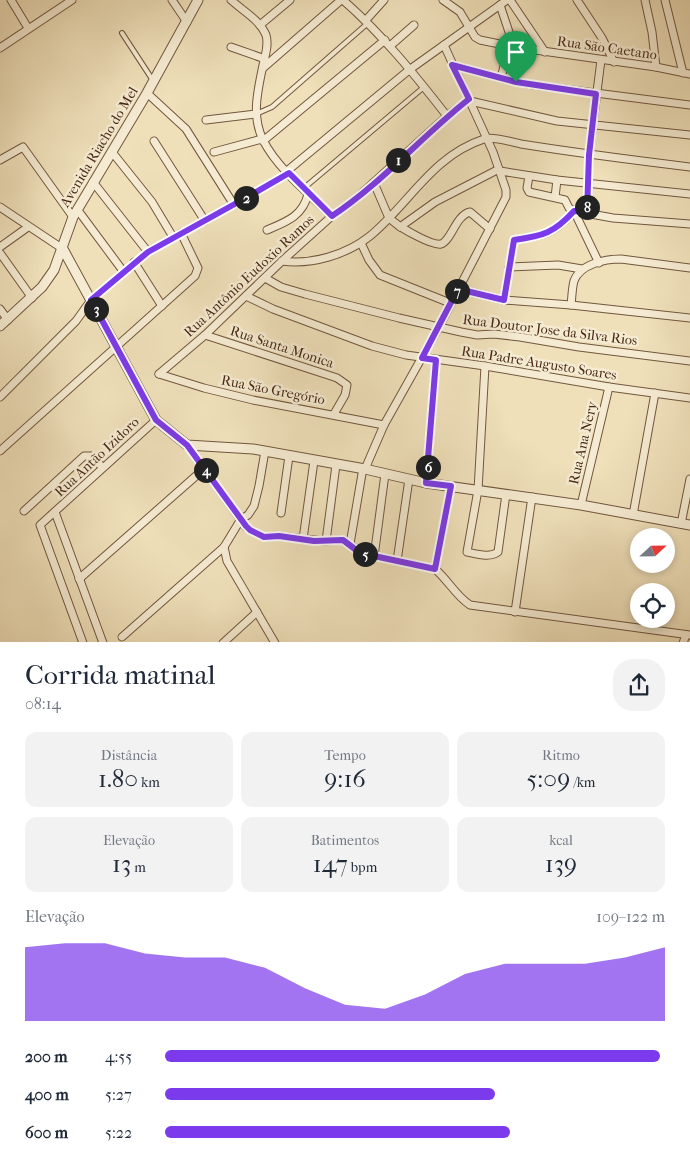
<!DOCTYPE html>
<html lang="pt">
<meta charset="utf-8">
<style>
:root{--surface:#fff;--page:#f2f2f3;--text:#1f2937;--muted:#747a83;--accent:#7c3aed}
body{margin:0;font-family:"IM FELL French Canon",serif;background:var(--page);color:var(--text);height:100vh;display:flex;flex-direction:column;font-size:19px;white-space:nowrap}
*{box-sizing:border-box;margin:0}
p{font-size:16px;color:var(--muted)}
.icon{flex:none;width:28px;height:28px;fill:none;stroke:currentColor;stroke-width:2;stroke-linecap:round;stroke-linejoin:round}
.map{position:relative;height:642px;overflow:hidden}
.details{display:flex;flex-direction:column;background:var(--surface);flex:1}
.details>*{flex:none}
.needle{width:32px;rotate:68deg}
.controls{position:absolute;left:630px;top:528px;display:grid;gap:10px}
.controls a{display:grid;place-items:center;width:45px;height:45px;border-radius:50%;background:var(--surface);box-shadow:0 2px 8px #0003;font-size:25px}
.pin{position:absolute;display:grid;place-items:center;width:42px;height:42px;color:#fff;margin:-51px -21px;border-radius:50% 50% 50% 0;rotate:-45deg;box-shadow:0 0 5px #0007}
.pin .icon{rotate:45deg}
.km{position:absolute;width:25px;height:25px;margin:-12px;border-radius:50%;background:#222;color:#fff;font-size:14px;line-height:25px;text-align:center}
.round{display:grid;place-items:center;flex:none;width:52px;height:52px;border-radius:20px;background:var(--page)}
.headline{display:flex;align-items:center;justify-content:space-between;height:85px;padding:0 25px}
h1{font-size:28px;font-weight:600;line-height:38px}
.stats{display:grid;grid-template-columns:repeat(3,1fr);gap:8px;height:85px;padding:5px 25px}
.stats div{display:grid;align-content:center;border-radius:12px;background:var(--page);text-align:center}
.stats b{font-size:25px;font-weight:600}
.stats small{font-size:14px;font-weight:400}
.stats p{font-size:14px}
.chart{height:140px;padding:10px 25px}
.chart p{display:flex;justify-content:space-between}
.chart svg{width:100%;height:90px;margin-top:5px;fill:var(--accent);opacity:.7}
ul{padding:0 25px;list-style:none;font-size:16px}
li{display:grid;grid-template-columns:80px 60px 1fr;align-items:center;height:38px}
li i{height:12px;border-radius:6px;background:var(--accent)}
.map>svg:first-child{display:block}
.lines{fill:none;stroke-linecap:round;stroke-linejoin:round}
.service-casing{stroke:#72573e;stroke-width:6}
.minor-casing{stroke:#72573e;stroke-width:9}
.tertiary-casing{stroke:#72573e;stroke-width:11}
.service{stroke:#f5ebd2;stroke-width:4}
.minor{stroke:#f5ebd2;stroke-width:7}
.tertiary{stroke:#f5ebd2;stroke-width:9}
.route-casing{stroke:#fff;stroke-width:10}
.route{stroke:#7c3aed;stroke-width:6}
.labels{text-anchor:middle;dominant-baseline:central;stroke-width:5;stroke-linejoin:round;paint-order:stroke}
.street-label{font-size:14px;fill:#482915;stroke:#f5ebd2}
</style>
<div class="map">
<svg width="690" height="643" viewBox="0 0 690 643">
<rect width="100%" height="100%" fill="#efe0ba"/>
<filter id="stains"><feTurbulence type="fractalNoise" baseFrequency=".004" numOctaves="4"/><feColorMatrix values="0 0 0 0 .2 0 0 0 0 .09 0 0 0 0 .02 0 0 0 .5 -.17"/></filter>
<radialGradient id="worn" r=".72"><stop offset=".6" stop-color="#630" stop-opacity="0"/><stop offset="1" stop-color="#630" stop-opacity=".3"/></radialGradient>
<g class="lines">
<g class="service-casing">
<g id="service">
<polyline points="122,33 152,79"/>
<polyline points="256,114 272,107 368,23"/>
<polyline points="304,188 424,87"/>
</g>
</g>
<g class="minor-casing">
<g id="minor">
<polyline points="11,0 28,28"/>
<polyline points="172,0 187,22"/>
<path d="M231,0c12,11 29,20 35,35 3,10 -1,21 -3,30 -5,25 -12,50 0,75 14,28 46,54 69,76"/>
<path d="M343,0c39,34 72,75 104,116"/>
<polyline points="443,0 460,12 475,37 480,40 514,47 656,67 690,74"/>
<polyline points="510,0 545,52"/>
<polyline points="577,0 602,38 614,62"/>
<polyline points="645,0 652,32 656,67"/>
<polyline points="665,0 683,73"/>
<polyline points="500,5 514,47"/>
<polyline points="366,20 384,0"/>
<polyline points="260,25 290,0"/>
<polyline points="390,46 414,25"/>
<polyline points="231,47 265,59"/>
<polyline points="0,48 72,0"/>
<polyline points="452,65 504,79 533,85 690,105"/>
<polyline points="263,68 341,0"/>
<polyline points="501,78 509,46"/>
<polyline points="147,93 186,129 234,205"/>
<polyline points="470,101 557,121 690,135"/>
<polyline points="206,120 256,114"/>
<polyline points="154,141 205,221"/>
<polyline points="263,141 385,40"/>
<polyline points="112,152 152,202 173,237"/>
<polyline points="214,152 262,139"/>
<polyline points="0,160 23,147 73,217"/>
<polyline points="287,171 409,70 507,0"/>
<polyline points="500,171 557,180 690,194"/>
<polyline points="529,176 527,188 529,192 565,200 569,208 574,211 599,263"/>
<polyline points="93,182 148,252"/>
<path d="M374,183l15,35 5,4c7,6 38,24 47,22 10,-3 15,-29 29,-32l20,17"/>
<polyline points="555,197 557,180"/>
<polyline points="0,207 63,249"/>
<polyline points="77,209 123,271"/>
<polyline points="574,211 613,218 690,224"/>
<polyline points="587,212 589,155 601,60"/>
<polyline points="400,227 435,202 499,169"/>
<path d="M267,230c19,-8 36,-14 41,-36"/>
<polyline points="361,243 369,260 380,275 450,303"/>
<polyline points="0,247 28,227"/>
<polyline points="0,253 32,298"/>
<path d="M282,261c30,4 64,-6 88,-25 40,-33 62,-80 114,-97 8,-3 28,3 37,5 56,9 112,16 169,23"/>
<polyline points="134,262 162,306"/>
<polyline points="509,267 558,265 582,269"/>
<polyline points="265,278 281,287 305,294 399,318 461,332 477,335 494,334 520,337 579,347 690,361"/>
<polyline points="458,289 504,300 571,305 690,318"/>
<polyline points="246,296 273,309 372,346 406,355 485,366 609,387 690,398"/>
<path d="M504,300l10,-60c29,-4 40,-6 60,-29"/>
<path d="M571,305c1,-8 1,-17 3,-24 6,-17 31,-22 47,-22l69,9"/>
<polyline points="0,309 8,320"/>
<polyline points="205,335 328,375 337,378 347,385 345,395 334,414"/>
<path d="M485,366l-7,124 -11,62c10,2 23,6 31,0l8,-58"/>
<polyline points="159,374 205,335 282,261 332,216 352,202 447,116 469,99"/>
<polyline points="159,374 204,388 253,400 384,425"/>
<polyline points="0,397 76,321 91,300 148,252 251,195 289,173"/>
<path d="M187,445l59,82 4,3 14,7 15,-1 44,5 20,-1c7,2 11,9 17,13l75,16c13,11 21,27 35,36l220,30"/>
<polyline points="0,451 195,276 198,268 181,233"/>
<polyline points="365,469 384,425 439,327 506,197 506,190 493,152 444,45"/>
<polyline points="426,483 436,360"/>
<polyline points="581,505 609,387"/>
<polyline points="24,511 84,456 92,456 102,467"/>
<polyline points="55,512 103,643"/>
<polyline points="281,513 289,456"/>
<polyline points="633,515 655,393"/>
<polyline points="681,524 690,479"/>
<polyline points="303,539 314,461"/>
<polyline points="326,541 336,465"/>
<polyline points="350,544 363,468"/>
<polyline points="224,547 227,561 275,643"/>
<polyline points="374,557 385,474"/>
<polyline points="397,561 409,479"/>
<polyline points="435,569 451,486"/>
<polyline points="79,579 205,468"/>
<polyline points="515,612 532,497"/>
<polyline points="122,637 224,547 241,519 248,515 254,506 259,486 265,451"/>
<polyline points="83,643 40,525 156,420"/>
<polyline points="223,643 257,612"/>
<polyline points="683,643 686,635"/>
</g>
</g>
<g class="tertiary-casing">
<g id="tertiary">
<polyline points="63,249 156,420 187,445 253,449 365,469 426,483 581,505 690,525"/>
<polyline points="0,326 42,287 54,270 73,217 147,93 198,0"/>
</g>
</g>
<use href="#service" class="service"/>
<use href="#minor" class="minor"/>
<use href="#tertiary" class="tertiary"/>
</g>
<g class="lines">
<g class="route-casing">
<path id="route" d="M452,65l64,17 80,12 -7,61 -2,57 -13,-1c-20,22 -31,25 -60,29l-10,60 -46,-11 -36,69 14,2 -10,123 25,3 -16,83 -75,-16 -17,-13 -29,1 -35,-5 -15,1 -14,-7 -4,-4 -59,-81 -31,-25 -65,-120 57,-48 103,-57 38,-22 43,43c50,-33 90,-80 137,-117z"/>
</g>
<use href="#route" class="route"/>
</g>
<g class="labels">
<g class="street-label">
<text transform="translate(607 48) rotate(8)">Rua São Caetano</text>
<text transform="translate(99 147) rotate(-59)">Avenida Riacho do Mel</text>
<text transform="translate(249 276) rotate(-43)">Rua Antônio Eudoxio Ramos</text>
<text transform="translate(550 330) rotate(7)">Rua Doutor Jose da Silva Rios</text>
<text transform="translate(282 347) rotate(18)">Rua Santa Monica</text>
<text transform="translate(539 363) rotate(9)">Rua Padre Augusto Soares</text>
<text transform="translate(273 390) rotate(11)">Rua São Gregório</text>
<text transform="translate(583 443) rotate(-77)">Rua Ana Nery</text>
<text transform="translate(97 457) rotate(-43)">Rua Antão Izidoro</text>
</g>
</g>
<rect width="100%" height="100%" filter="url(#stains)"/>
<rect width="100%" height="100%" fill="url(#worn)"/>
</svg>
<div class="controls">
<a><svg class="needle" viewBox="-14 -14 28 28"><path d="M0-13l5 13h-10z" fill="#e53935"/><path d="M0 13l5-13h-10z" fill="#747a83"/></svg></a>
<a><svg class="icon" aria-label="locate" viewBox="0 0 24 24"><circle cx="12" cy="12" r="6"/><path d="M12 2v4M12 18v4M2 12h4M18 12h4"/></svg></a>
</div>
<div class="pin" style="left:516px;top:82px;background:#1e9e55"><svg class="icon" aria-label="arrive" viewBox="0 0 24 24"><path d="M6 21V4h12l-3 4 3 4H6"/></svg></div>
<b class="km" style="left:398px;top:160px">1</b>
<b class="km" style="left:246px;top:198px">2</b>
<b class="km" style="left:96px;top:309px">3</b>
<b class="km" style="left:206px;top:470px">4</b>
<b class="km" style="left:365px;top:554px">5</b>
<b class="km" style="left:428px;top:467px">6</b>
<b class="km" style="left:457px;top:291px">7</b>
<b class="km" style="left:587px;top:207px">8</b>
</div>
<section class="details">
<div class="headline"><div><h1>Corrida matinal</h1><p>08:14</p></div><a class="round"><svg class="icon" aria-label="share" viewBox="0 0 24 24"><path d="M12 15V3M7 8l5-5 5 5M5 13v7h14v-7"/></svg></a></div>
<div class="stats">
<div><p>Distância</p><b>1.80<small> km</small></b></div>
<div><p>Tempo</p><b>9:16</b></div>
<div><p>Ritmo</p><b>5:09<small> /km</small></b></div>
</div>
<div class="stats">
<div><p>Elevação</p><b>13<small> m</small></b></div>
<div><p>Batimentos</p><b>147<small> bpm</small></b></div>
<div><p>kcal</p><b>139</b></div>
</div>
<div class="chart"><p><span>Elevação</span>109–122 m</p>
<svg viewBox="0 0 160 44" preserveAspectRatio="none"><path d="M0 44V8L10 6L20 6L30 11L40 13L50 13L60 18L70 28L80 36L90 38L100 31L110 21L120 16L130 16L140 16L150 13L160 8V44z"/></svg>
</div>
<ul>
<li><b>200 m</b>4:55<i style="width:99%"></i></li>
<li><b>400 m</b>5:27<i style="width:66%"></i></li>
<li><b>600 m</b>5:22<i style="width:69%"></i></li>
</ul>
</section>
